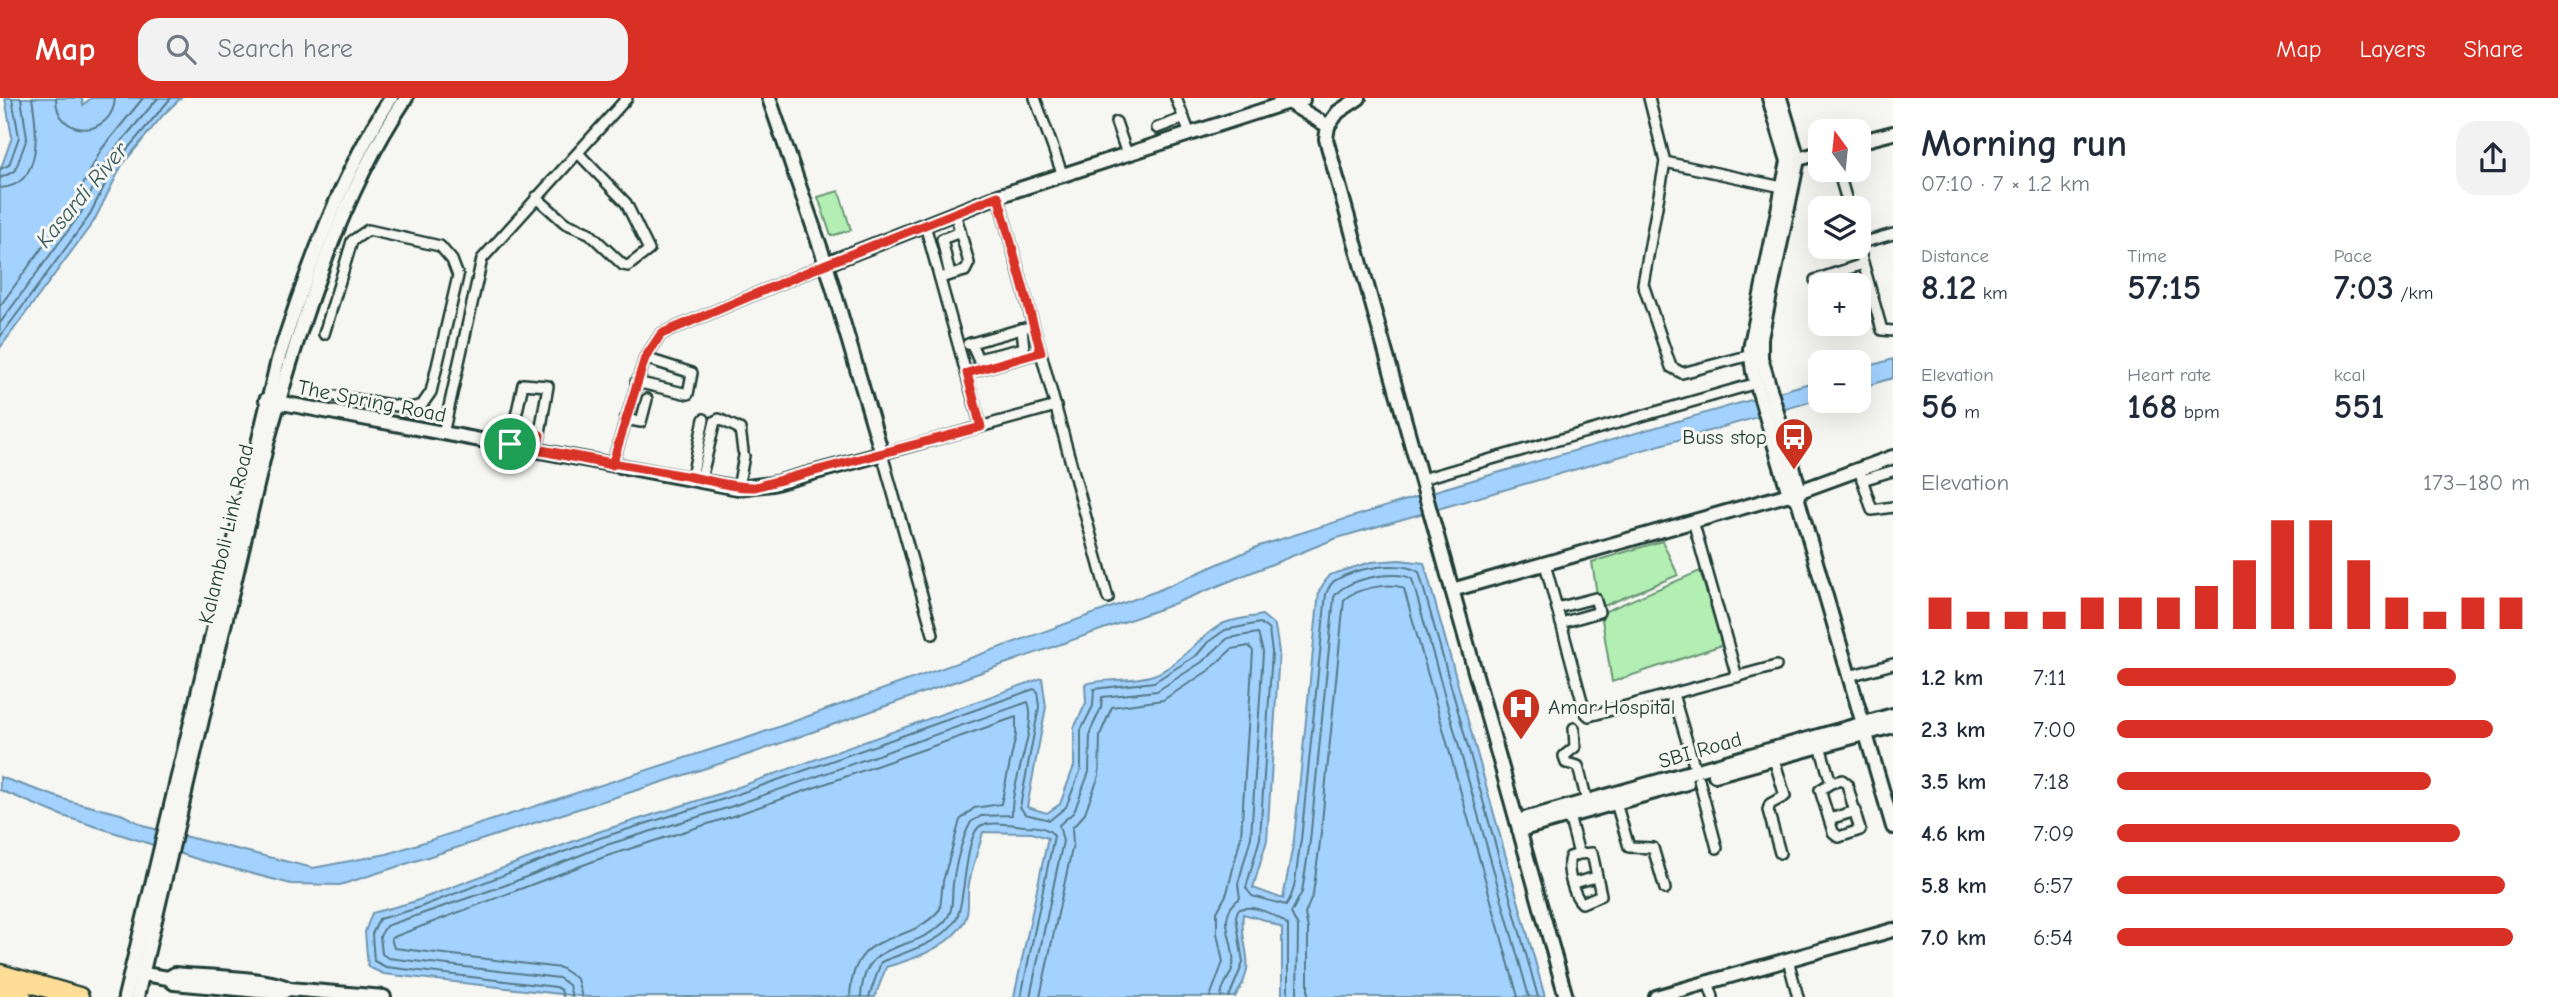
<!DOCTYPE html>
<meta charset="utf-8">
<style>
:root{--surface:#fff;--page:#f2f2f3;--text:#1f2937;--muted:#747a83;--accent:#d93025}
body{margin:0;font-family:"Comic Neue",sans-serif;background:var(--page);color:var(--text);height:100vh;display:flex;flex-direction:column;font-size:26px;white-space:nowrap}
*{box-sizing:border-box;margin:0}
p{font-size:23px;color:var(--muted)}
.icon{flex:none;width:38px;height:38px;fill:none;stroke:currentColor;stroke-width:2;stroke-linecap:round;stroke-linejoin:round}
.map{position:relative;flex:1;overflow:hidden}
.details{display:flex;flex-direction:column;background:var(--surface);width:665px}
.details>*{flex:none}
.needle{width:46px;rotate:345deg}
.controls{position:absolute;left:1808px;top:21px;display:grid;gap:14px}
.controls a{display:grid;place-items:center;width:63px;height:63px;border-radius:14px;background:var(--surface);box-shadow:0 7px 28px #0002;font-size:35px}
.pin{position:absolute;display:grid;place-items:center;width:60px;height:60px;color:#fff;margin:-30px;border:4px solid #fff;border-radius:50%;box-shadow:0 2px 7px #0007}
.round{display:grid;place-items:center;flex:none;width:74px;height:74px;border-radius:21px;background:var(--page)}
.overview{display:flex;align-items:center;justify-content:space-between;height:119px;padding:0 28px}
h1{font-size:38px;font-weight:700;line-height:52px}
.figures{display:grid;grid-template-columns:repeat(3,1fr);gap:10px;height:119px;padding:7px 28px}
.figures div{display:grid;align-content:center}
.figures b{font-size:35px;font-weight:700}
.figures small{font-size:19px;font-weight:400}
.figures p{font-size:19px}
.chart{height:196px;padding:14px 28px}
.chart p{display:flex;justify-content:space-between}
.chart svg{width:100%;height:126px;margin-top:7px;stroke:var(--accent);stroke-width:6}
ul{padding:0 28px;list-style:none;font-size:23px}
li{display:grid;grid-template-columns:112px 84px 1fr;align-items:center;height:52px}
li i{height:18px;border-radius:9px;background:var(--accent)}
header{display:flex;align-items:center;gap:42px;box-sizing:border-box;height:98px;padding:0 35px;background:var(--accent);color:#fff}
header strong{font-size:33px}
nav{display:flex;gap:38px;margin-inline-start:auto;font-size:24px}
.search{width:490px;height:63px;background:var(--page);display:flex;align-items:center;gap:18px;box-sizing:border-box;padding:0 24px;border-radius:21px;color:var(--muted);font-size:26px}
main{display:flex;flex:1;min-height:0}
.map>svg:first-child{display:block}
.green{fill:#b3eeb3;stroke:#699674;stroke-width:2}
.water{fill:#a3d2ff;stroke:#6e96ae;stroke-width:2}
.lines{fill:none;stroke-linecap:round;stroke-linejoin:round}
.shore{stroke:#547985;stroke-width:2}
.street-casing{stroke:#1f3d34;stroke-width:14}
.secondary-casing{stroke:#1f3d34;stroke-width:18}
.highway-casing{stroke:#1f3d34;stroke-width:23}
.street{stroke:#f6f6f2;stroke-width:9}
.secondary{stroke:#f6f6f2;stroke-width:12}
.highway{stroke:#fedd96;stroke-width:18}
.route-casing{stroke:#fff;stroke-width:14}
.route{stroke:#d93025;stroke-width:9}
.labels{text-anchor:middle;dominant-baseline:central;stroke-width:6;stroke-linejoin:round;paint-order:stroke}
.street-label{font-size:21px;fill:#1f3d34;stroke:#f6f6f2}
.poi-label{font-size:21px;fill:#1f3d34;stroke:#f6f6f2;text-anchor:end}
.water-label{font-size:23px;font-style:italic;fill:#395b5d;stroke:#f6f6f2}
</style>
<header>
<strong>Map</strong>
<div class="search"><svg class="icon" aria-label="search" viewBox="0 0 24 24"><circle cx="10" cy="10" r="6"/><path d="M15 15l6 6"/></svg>Search here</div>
<nav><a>Map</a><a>Layers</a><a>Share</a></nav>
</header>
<main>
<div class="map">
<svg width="1893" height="899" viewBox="0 0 1893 899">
<rect width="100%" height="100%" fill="#f6f6f2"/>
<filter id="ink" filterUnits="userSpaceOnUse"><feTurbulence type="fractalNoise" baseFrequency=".0143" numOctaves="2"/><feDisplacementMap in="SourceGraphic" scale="14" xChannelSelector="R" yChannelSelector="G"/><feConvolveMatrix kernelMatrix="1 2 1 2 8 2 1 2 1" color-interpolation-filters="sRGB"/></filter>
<g filter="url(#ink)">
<g class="green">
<polygon points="839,93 851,132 831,138 818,99"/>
<polygon points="1662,443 1678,477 1599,510 1592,464"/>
<polygon points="1700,473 1722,547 1612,584 1601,515"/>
</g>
<g class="water">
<polygon points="5,0 82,0 83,7 91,0 181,0 163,17 122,67 94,123 0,250 0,73 12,39"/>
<polygon points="1893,261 1893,280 1859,290 1859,271"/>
<polygon points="1820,282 1820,301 1337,440 1163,510 750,656 340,787 291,786 200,762 63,718 0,692 0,679 69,703 121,716 147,729 313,770 387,756 753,638 1157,493 1259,448 1445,390"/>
<path d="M1400,462l24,3 121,434h-263v-69l-17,-8 -22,-6c-4,37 17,45 -8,83h-221l34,-159 -16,-5 -49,-1c-4,17 -11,35 -14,52 -3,14 2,25 -5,38 -14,25 -52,38 -78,45l-11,30h-288l-203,-23 -16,-7 -3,-35 7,-19 41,-11 185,-70 124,-39 320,-115 4,29 -19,100 20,6 13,-9 14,-38v-38l12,-25 -1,-19c21,-6 44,-2 65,-8 28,-8 46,-37 70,-51 11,-6 30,-7 42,-10l13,11 4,26 -12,188 -14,48 30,11 11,-60 25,-248 10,-16 42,-13z"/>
</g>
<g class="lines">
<g class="shore">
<path d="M56,0c0,42 57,40 59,0"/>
<polyline points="0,71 9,67 19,39 12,0"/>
<polyline points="0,80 15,73 27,40 21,0"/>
<path d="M0,90c44,-2 37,-61 32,-90"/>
<polyline points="0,208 71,110 101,52 143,0"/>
<polyline points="0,225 81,115 109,58 158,0"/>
<polyline points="0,239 88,120 117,63 171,0"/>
<path d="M563,899l-2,-7 -5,-3 -170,-20 -12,-6 -2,-27 7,-15 36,-10 185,-71 124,-39 310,-110 3,2 2,16 -19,100 5,7 25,6 16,-13 15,-38v-39l12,-24 1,-17 60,-7 43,-27 11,-13 17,-12 35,-7 9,7 3,22 -12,186 -14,50 6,8 34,9c11,-12 11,-48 15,-65l25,-246c2,-5 5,-12 10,-14 19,-12 64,-20 83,-8l119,425"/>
<path d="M572,899l-3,-12 -10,-7 -171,-20 -6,-4 -2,-18 6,-10 120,-41 97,-39 124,-38 301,-106c10,25 -18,82 -16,113l-31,1 -10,6c-9,16 -16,44 -18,62 -2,16 2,28 -11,40 -34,31 -78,13 -81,73"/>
<path d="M582,899l-5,-18 -16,-11 -167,-20 -3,-10 216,-82 123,-39 286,-100v18l-15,69 -27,4 -14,12 -17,61 -3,28c-33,41 -87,15 -90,88"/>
<path d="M869,899l12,-35c25,-11 58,-17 74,-41 11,-15 9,-90 27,-96 12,-4 31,0 43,1 11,0 24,1 29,10l-33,161"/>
<path d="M1030,899l33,-156 -4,-16 15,-13 15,-40 1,-40 11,-24 1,-11 55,-6 45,-29 26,-24 30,-5 5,19 -12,185 -13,47 2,14c-27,20 -3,43 -7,68 -2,11 -12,19 -12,31"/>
<polyline points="1040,899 1073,746 1072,730 1084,717 1099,678 1100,637 1112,609 1163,602 1208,573 1232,551 1249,548 1253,553 1241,738 1227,795 1217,814 1217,835 1223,864 1210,899"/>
<path d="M1229,899l14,-34 -7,-47 2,-6c14,-7 39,5 50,15v72"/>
<path d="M1297,899l1,-70 -7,-14 11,-21 8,-51 24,-244c10,-18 62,-28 78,-18l117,418"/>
<path d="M1308,899v-68l-3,-15 8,-20 7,-52 24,-242c10,-11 48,-19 60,-11l114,408"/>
</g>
<g class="street-casing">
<g id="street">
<polyline points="1035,0 1063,78"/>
<polyline points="1176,0 1190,36"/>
<polyline points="1649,0 1665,64 1643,186 1671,269 1682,275 1751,257"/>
<polyline points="1116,24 1127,56"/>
<polyline points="1157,30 1184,20"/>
<polyline points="1665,64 1782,89"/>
<polyline points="1838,72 1849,110"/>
<polyline points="998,98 1108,500"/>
<polyline points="536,99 565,125 589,135 623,167 628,168 649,152 626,105 578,55"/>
<polyline points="925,127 981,329"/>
<polyline points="1858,146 1893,136"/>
<polyline points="1858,147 1882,232 1893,233"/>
<polyline points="950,177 942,141 960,134"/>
<polyline points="940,180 965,173 969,165 955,115"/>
<polyline points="1815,182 1863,166"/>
<polyline points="324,236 352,143 368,132 440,148 452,162 458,178 431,294 422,307 410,310 335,298"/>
<polyline points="971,245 978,261 1024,250 1022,231"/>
<polyline points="968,246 1025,230"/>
<polyline points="967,275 1041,254"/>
<polyline points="636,284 688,296 692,275 645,260"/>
<polyline points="625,321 641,324 647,301"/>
<polyline points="513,332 540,337"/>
<polyline points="443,336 482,161 627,0"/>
<polyline points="510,346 523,286 548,288 537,352"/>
<polyline points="612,367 645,260 661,236 826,166"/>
<polyline points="1859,371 1872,412 1893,409"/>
<polyline points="692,379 704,321"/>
<polyline points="701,381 715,323 719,321 740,331 743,353"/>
<polyline points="1422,381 1757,285"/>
<polyline points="1862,382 1892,373"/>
<polyline points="738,390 744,358"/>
<polyline points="1693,423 1737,579"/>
<polyline points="1545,466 1585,614 1589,618 1776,568"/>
<polyline points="1557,510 1595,500 1599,514 1561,525"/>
<polyline points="933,536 882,356 1056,308"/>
<polyline points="1849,578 1893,566"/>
<polyline points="1673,596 1696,674"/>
<polyline points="1574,630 1575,649 1564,658 1566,665 1578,668 1587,703"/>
<polyline points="1820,648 1831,685 1842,682 1847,686 1860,732 1839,739 1833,734 1820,692 1831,685"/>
<polyline points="1774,661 1785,698 1770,706 1768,712 1780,755"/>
<polyline points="1699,682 1717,750"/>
<polyline points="1616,705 1629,749 1653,750 1665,791"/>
<path d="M1569,718l10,38 13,-1 9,42 -19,8c-9,-8 -16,-35 -12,-46l9,-3"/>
<polyline points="1829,721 1856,713"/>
<polyline points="1573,785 1597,779"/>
<polyline points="1788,862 1798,899"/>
<polyline points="1708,884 1713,899"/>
</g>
</g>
<g class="secondary-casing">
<g id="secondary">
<polyline points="1301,0 1303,2"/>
<polyline points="1769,0 1788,63 1750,251 1753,274 1789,396 1795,400"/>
<polyline points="1780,0 1798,61 1761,240 1761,260 1800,393 1798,402 1893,729"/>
<polyline points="1328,28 1338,14 1359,0"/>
<polyline points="1858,44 1893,35"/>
<polyline points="1791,63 1820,55"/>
<polyline points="826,166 998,98 1288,4 1328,28 1326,41 1566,899"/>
<polyline points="266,302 738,390 772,386 882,356 826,166 769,0"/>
<polyline points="1452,492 1800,393 1893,359"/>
<polyline points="1715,677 1893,628"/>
<polyline points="1517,723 1893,617"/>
<polyline points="1519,732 1687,685"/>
<path d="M138,875l30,5 6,5 107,10 8,-4c-20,-12 -88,-12 -114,-15l-7,4"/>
<polyline points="289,891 384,899"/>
<path d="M125,899l153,-637c27,-85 64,-188 113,-262"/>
<path d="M137,899l130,-554c32,-115 72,-246 139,-345"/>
<polyline points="1656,899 1893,832"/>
</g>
</g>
<g class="highway-casing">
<g id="highway">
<polyline points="0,876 79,899"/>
<polyline points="0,893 22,899"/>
</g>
</g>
<use href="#street" class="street"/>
<use href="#secondary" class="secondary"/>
<use href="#highway" class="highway"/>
</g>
</g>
<g class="lines" filter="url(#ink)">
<g class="route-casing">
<path id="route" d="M510,346c60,12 121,22 181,33 22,4 42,11 64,10l226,-60 -14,-54 74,-21 -43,-156 -172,68 -165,70 -16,24 -33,107 -75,-15 3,-15 -27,-5 -3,14"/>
</g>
<use href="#route" class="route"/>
</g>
<defs>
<g id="bus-pin" transform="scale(2.0125)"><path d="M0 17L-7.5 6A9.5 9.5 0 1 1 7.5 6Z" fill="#c8321e" stroke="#f6f6f2"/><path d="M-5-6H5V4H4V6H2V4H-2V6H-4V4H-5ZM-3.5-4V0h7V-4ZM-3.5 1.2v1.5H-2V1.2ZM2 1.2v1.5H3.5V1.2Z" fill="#fff"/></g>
<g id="hospital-pin" transform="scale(2.0125)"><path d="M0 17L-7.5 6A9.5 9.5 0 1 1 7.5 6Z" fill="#c8321e" stroke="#f6f6f2"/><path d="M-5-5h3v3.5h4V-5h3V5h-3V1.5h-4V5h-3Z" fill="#fff"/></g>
</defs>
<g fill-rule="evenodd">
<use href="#bus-pin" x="1794" y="339"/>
<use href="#hospital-pin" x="1521" y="609"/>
</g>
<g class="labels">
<g class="street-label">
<text transform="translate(372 303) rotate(11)">The Spring Road</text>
<text transform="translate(226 436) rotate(-77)">Kalamboli Link Road</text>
<text transform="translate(1700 652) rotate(-16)">SBI Road</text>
</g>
<g class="poi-label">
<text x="1767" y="339">Buss stop</text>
<text x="1548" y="609" text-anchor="start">Amar Hospital</text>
</g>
<g class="water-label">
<text transform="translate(82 97) rotate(-50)">Kasardi River</text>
</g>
</g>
</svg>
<div class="controls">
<a><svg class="needle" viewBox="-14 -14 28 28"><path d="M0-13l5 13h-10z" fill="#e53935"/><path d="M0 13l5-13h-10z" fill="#747a83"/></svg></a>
<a><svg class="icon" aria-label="layers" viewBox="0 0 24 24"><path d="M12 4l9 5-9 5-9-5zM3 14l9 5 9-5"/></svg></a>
<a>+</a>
<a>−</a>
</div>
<div class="pin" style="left:510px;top:346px;background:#1e9e55"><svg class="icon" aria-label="arrive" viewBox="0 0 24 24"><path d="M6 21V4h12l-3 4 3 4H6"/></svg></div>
</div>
<section class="details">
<div class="overview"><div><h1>Morning run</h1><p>07:10 · 7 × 1.2 km</p></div><a class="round"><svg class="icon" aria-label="share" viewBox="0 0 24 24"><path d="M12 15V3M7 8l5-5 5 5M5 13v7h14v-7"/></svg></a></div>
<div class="figures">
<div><p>Distance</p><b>8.12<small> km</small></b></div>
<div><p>Time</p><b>57:15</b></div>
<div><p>Pace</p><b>7:03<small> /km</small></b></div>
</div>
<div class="figures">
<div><p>Elevation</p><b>56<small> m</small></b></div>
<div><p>Heart rate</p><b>168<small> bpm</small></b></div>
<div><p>kcal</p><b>551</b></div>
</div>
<div class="chart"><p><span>Elevation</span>173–180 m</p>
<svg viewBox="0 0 160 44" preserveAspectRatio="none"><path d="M5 44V33M15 44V38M25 44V38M35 44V38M45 44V33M55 44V33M65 44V33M75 44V29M85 44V20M95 44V6M105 44V6M115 44V20M125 44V33M135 44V38M145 44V33M155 44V33"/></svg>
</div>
<ul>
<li><b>1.2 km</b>7:11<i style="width:82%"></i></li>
<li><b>2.3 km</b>7:00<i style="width:91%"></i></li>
<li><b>3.5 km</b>7:18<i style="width:76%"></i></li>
<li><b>4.6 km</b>7:09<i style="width:83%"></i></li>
<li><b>5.8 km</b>6:57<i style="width:94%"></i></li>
<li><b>7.0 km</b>6:54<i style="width:96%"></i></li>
</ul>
</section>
</main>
